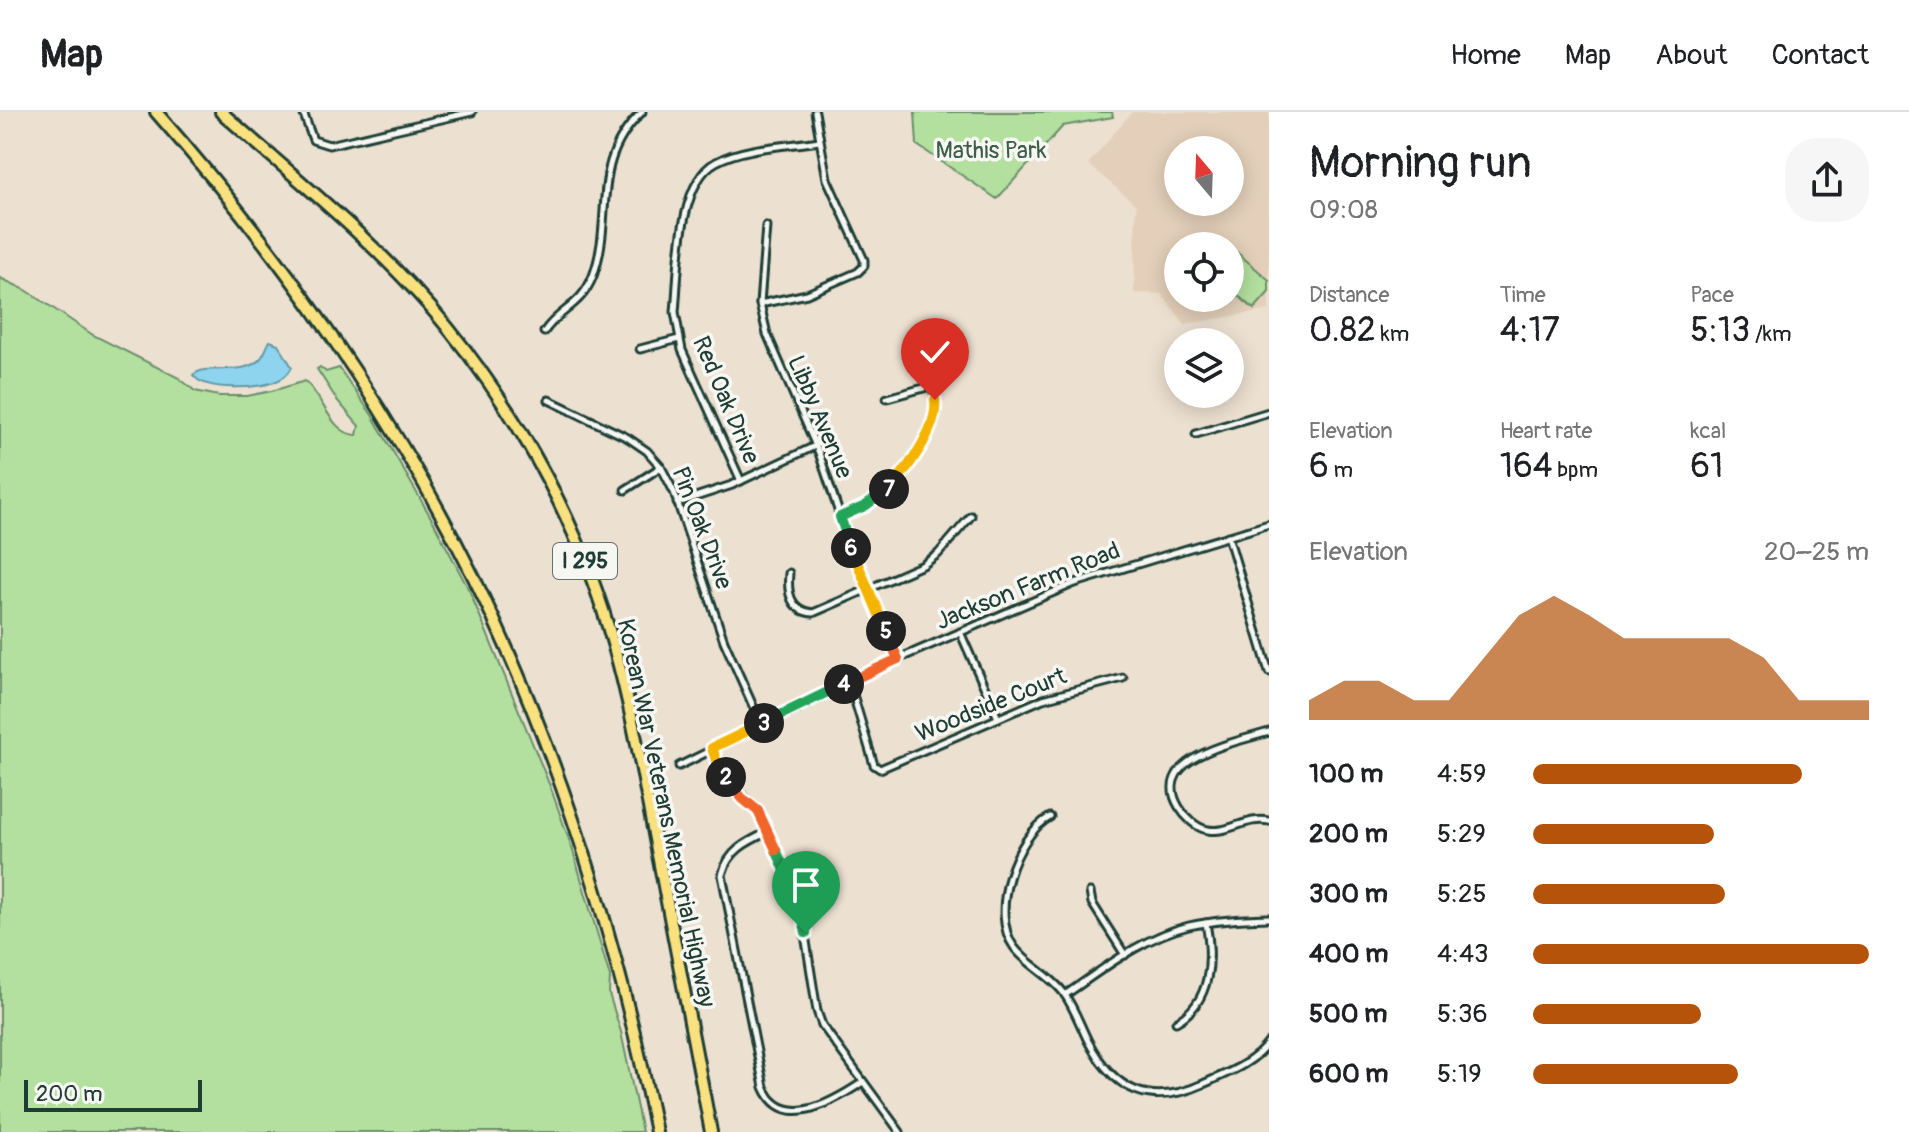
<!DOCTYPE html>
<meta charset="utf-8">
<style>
:root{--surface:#fff;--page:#f6f6f6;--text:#202124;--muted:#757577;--line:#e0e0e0;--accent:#b45309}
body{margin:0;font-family:Pangolin,sans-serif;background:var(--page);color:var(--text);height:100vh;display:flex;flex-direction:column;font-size:30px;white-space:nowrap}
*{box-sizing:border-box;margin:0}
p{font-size:26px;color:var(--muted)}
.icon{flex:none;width:44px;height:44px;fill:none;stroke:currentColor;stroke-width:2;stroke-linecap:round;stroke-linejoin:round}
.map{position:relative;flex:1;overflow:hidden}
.details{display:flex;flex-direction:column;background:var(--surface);width:640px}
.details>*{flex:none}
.needle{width:52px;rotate:341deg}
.controls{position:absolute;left:1164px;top:24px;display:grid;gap:16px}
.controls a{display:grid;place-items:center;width:80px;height:80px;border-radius:50%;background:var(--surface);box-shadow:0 4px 20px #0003;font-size:40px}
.scale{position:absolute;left:24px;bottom:20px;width:178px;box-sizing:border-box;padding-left:8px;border:4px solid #1f3d34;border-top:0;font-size:22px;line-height:28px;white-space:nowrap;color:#1f3d34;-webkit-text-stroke:6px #f6f6f2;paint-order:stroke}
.pin{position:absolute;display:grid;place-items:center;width:68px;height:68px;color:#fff;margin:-82px -34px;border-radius:50% 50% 50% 0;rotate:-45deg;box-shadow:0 0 8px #0007}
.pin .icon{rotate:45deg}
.km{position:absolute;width:40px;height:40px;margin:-20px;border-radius:50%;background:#222;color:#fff;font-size:22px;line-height:40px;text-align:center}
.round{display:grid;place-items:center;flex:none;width:84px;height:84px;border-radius:32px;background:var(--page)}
.headline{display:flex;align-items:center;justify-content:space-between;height:136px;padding:0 40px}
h1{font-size:44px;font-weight:600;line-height:60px}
.metrics{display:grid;grid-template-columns:repeat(3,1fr);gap:12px;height:136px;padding:8px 40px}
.metrics div{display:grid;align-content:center}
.metrics b{font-size:34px;font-weight:600}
.metrics small{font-size:22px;font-weight:400}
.metrics p{font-size:22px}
.chart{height:224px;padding:16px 40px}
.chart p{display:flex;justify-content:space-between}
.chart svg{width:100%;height:144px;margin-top:8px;fill:var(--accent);opacity:.7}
ul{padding:0 40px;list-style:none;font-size:26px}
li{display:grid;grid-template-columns:128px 96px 1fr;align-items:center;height:60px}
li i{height:20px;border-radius:10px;background:var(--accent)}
header{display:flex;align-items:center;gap:48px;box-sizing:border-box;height:112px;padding:0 40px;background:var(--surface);border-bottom:2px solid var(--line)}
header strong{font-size:38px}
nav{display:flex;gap:44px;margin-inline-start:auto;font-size:28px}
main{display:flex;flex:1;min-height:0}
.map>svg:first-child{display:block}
.built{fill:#e4d0ba;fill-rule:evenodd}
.green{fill:#b3e09e;stroke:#698e69;stroke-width:2}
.water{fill:#8ed4ef;stroke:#6298a4;stroke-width:2}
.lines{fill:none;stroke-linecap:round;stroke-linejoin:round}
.minor-casing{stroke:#1f3d34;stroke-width:11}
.motorway-casing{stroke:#1f3d34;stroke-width:16}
.minor{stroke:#f6f6f2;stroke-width:5}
.motorway{stroke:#fae180;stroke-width:10}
.split-1-casing{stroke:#fff;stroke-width:16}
.split-2-casing{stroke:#fff;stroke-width:16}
.split-3-casing{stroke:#fff;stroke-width:16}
.split-4-casing{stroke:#fff;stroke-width:16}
.split-5-casing{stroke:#fff;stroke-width:16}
.split-6-casing{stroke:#fff;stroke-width:16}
.split-7-casing{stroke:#fff;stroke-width:16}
.split-8-casing{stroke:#fff;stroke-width:16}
.split-1{stroke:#22a559;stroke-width:10}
.split-2{stroke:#f0652b;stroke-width:10}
.split-3{stroke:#f5b400;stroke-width:10}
.split-4{stroke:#22a559;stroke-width:10}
.split-5{stroke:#f0652b;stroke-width:10}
.split-6{stroke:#f5b400;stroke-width:10}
.split-7{stroke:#22a559;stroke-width:10}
.split-8{stroke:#f5b400;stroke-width:10}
.labels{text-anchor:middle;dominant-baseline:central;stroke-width:7;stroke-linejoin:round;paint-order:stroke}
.shield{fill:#f6f6f2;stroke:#60746d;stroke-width:2}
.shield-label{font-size:22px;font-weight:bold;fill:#1f3d34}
.park-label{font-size:24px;fill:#3d5e49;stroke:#f6f6f2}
.street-label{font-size:24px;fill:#1f3d34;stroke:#f6f6f2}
</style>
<header>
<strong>Map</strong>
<nav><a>Home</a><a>Map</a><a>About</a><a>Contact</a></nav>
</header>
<main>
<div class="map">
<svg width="1269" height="1020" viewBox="0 0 1269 1020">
<rect width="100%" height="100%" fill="#ece0d1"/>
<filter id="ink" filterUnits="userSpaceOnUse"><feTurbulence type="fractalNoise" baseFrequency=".0125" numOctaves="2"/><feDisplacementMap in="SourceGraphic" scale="16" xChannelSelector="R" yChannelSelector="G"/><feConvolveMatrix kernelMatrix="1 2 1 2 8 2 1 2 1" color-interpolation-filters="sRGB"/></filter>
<g filter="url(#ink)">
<path class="built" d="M1132,0h137v198l-84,14 -24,-30 -27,-1 2,-88 -48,-41zM1178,38h52v52h-52zM1178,134h52v52h-52z"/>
<g class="green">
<polygon points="915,0 1112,0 1113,5 1063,14 997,87 917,33"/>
<polygon points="1233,137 1269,168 1269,180 1254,197 1230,177 1230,141"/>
<path d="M0,166l26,12 67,45 86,43 16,13 24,5h28l25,-5 33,-10c18,15 26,54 52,54l2,-9 -22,-26 -20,-31 3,-2 6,5 13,-4 33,47 61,106 37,71 80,194 23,65 37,126 -1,17 12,38 21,100h-642z"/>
</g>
<path class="water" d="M270,229l8,3 14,23c-3,6 -7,10 -13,13 -17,9 -75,12 -86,-5 13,-13 51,3 68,-17 4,-5 6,-12 9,-17z"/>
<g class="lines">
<g class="minor-casing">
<g id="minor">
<polyline points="303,0 313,28 329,33 472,0"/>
<polyline points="766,114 760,192 767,222 819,341 849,431 898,547"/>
<polyline points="760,192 807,182 858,160 864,154 864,148 827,67 815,0"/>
<path d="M544,220c15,-23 37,-25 49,-56 22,-60 -5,-112 49,-164"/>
<polyline points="640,237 679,227"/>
<polyline points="887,286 931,274"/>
<polyline points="549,288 628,326 647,339 661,355 674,380 724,529 761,612"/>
<polyline points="1196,322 1269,300"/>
<path d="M741,369l-59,-131 -7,-38c4,-40 2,-129 41,-150 27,-15 72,-16 103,-21"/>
<polyline points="625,378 661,355"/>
<polyline points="677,391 732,373 815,334"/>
<path d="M840,405c43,-17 59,-37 82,-75 6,-10 15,-21 14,-34 0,-20 -11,-43 -17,-61"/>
<polyline points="1228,424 1269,560"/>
<path d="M789,461c-2,19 1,38 24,40l110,-48 15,-11 33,-38"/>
<polyline points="960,520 998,606"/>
<polyline points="849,569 874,653 880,657 1043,587 1123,566"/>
<path d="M1269,620c-31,10 -120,25 -90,75 6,10 17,21 29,23 21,4 39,-14 61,-9"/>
<polyline points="712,636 718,653 730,670 758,699 800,791 817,899 822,913 900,1020"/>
<polyline points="679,654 898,547 1075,471 1269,412"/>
<path d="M1050,705c-35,19 -61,96 -36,130 13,18 35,27 49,45 11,15 17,33 25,49 26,50 62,67 115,43 24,-11 50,-20 66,-42"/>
<path d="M768,720c-22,10 -40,19 -46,43l42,212c19,45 69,15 99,-5"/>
<polyline points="1090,780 1092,791 1125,843"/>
<path d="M1065,883c38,-26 78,-58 124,-69 26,-6 54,-7 80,-8"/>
<path d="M1176,910c36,-20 37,-64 30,-99"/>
</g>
</g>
<g class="motorway-casing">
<g id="motorway">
<path d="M156,0c142,161 270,348 355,546 66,152 112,311 145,474"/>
<path d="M221,0c78,69 161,135 227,216 76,94 134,203 166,319 20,70 31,142 45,213 17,90 35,181 52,272"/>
</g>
</g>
<use href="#minor" class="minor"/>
<use href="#motorway" class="motorway"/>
</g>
</g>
<g class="lines" filter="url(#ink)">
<g class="split-1-casing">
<polyline id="split-1" points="776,738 800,791 806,821"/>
</g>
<g class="split-2-casing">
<polyline id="split-2" points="726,665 742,686 758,699 776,738"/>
</g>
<g class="split-3-casing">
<polyline id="split-3" points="726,665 718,653 712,636 764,611"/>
</g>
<g class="split-4-casing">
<polyline id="split-4" points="764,611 844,572"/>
</g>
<g class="split-5-casing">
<polyline id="split-5" points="844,572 898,547 886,519"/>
</g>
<g class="split-6-casing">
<polyline id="split-6" points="851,436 886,519"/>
</g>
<g class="split-7-casing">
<polyline id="split-7" points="851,436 840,405 865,394 889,377"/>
</g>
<g class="split-8-casing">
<path id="split-8" d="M889,377c18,-19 50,-62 46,-89"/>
</g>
<use href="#split-1" class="split-1"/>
<use href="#split-2" class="split-2"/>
<use href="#split-3" class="split-3"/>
<use href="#split-4" class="split-4"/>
<use href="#split-5" class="split-5"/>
<use href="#split-6" class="split-6"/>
<use href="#split-7" class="split-7"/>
<use href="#split-8" class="split-8"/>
</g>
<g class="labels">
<rect class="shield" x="553" y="431" width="64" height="36" rx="6"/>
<g class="shield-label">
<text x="585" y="449">I 295</text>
</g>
<g class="park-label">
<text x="991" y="38">Mathis Park</text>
</g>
<g class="street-label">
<text transform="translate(726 288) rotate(67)">Red Oak Drive</text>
<text transform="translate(820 305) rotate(67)">Libby Avenue</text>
<text transform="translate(702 416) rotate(69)">Pin Oak Drive</text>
<text transform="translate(1028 474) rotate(-22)">Jackson Farm Road</text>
<text transform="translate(991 593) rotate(-22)">Woodside Court</text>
<text transform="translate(666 701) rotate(78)">Korean War Veterans Memorial Highway</text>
</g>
</g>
</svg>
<div class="controls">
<a><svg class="needle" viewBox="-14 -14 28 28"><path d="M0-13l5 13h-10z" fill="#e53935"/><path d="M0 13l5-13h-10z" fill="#757577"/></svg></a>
<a><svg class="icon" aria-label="locate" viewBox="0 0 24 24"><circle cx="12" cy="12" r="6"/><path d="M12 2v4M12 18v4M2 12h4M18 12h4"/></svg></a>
<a><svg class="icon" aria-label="layers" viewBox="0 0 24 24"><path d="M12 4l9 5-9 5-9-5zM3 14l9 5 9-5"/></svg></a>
</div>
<div class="scale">200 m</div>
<div class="pin" style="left:806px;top:821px;background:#1e9e55"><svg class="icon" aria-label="arrive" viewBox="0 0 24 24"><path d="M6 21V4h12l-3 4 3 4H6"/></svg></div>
<div class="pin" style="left:935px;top:288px;background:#d93025"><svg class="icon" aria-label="check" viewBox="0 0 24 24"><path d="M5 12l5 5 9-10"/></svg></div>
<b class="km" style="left:726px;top:665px">2</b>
<b class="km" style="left:764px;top:611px">3</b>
<b class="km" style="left:844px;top:572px">4</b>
<b class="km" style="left:886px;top:519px">5</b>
<b class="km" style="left:851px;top:436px">6</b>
<b class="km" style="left:889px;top:377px">7</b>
</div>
<section class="details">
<div class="headline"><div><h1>Morning run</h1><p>09:08</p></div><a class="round"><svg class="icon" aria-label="share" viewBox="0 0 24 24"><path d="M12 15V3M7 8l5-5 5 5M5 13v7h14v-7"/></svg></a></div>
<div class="metrics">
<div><p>Distance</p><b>0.82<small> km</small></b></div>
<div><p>Time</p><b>4:17</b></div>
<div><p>Pace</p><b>5:13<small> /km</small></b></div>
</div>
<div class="metrics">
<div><p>Elevation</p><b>6<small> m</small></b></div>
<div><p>Heart rate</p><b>164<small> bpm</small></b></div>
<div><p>kcal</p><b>61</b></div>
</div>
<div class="chart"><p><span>Elevation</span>20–25 m</p>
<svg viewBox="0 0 160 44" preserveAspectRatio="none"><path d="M0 44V38L10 32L20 32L30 38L40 38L50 25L60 12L70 6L80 12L90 19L100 19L110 19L120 19L130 25L140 38L150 38L160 38V44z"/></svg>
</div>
<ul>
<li><b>100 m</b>4:59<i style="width:80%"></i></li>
<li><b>200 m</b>5:29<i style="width:54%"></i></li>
<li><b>300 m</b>5:25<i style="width:57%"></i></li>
<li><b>400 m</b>4:43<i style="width:100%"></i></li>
<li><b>500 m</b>5:36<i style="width:50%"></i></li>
<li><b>600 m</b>5:19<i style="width:61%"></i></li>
</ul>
</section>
</main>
